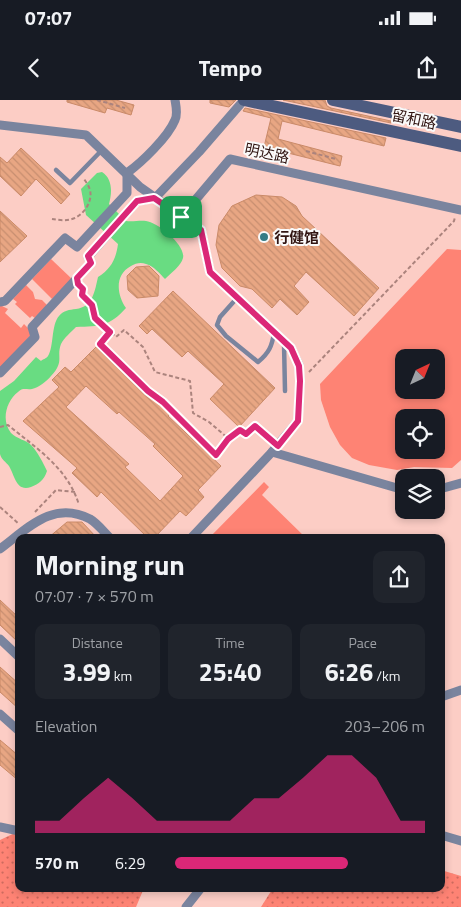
<!DOCTYPE html>
<meta charset="utf-8">
<style>
:root{--surface:#171b24;--page:#20242c;--text:#f1f3f6;--muted:#9ea1a6;--accent:#db2777}
body{margin:0;font-family:"Titillium Web","Noto Sans SC",sans-serif;background:var(--page);color:var(--text);height:100vh;display:flex;flex-direction:column;font-size:19px;white-space:nowrap}
*{box-sizing:border-box;margin:0}
p{font-size:16px;color:var(--muted)}
.icon{flex:none;width:28px;height:28px;fill:none;stroke:currentColor;stroke-width:2;stroke-linecap:round;stroke-linejoin:round}
.map{position:relative;flex:1;overflow:hidden}
.sheet{position:absolute;left:15px;top:434px;width:430px;height:358px;display:flex;flex-direction:column;background:var(--surface);border-radius:10px;box-shadow:0 2px 8px #0003}
.sheet>*{flex:none}
.needle{width:32px;rotate:43deg}
.buttons{position:absolute;left:395px;top:249px;display:grid;gap:10px}
.buttons a{display:grid;place-items:center;width:50px;height:50px;border-radius:10px;background:var(--surface);box-shadow:0 2px 8px #0003;font-size:25px}
.pin{position:absolute;display:grid;place-items:center;width:42px;height:42px;color:#fff;margin:-21px;border-radius:10px;box-shadow:0 2px 8px #0006}
.round{display:grid;place-items:center;flex:none;width:52px;height:52px;border-radius:10px;background:var(--page)}
.summary{display:flex;align-items:center;justify-content:space-between;height:85px;padding:0 20px}
h1{font-size:28px;font-weight:700;line-height:38px}
.metrics{display:grid;grid-template-columns:repeat(3,1fr);gap:8px;height:85px;padding:5px 20px}
.metrics div{display:grid;align-content:center;border-radius:10px;background:var(--page);text-align:center}
.metrics b{font-size:25px;font-weight:700}
.metrics small{font-size:14px;font-weight:400}
.metrics p{font-size:14px}
.chart{height:140px;padding:10px 20px}
.chart p{display:flex;justify-content:space-between}
.chart svg{width:100%;height:90px;margin-top:5px;fill:var(--accent);opacity:.7}
ul{padding:0 20px;list-style:none;font-size:16px}
li{display:grid;grid-template-columns:80px 60px 1fr;align-items:center;height:38px}
li i{height:12px;border-radius:6px;background:var(--accent)}
.status{display:flex;justify-content:space-between;align-items:center;height:35px;padding:0 25px;background:var(--surface);direction:ltr}
.status svg{height:14px;fill:currentColor}
header{display:flex;justify-content:space-between;align-items:center;height:65px;padding:0 20px;background:var(--surface);font-size:22px;font-weight:700}
.map>svg:first-child{display:block}
.grass{fill:#fe8374;fill-rule:evenodd}
.park{fill:url(#park-dots)}
.water{fill:#69dc82}
.building{fill:url(#building-back-hatch);stroke:#ca8a68;fill-rule:evenodd}
.lines{fill:none;stroke-linecap:round;stroke-linejoin:round}
.path{stroke:#ab837d;stroke-width:2;stroke-dasharray:4 2.5;stroke-linecap:butt}
.service{stroke:#7a849e;stroke-width:4.5}
.minor{stroke:#7a849e;stroke-width:9}
.secondary{stroke:#4d5b80;stroke-width:12}
.route-casing{stroke:#fff;stroke-width:10}
.route{stroke:#db2777;stroke-width:6}
.poi-dot{fill:#357c86;stroke:#fafafa;stroke-width:2}
.labels{text-anchor:middle;dominant-baseline:central;stroke-width:4;stroke-linejoin:round;paint-order:stroke}
.street-label{font-size:15px;fill:#311512;stroke:#fafafa}
.poi-label{font-size:15px;font-weight:bold;fill:#311512;stroke:#fafafa;text-anchor:start}
</style>
<div class="status"><b>07:07</b><svg viewBox="0 0 49 12"><path d="M0 12V9h3v3zM5 12V6h3v6zM10 12V3h3v9zM15 12V0h3v12zM26 1h20v11H26zM47 4h2v5h-2z"/></svg></div>
<header><svg class="icon" aria-label="back" viewBox="0 0 24 24"><path d="M15 5l-7 7 7 7"/></svg>Tempo<svg class="icon" aria-label="share" viewBox="0 0 24 24"><path d="M12 15V3M7 8l5-5 5 5M5 13v7h14v-7"/></svg></header>
<div class="map">
<svg width="461" height="807" viewBox="0 0 461 807">
<defs>
<pattern id="park-dots" width="8" height="8" patternUnits="userSpaceOnUse" patternTransform="scale(1.25)"><rect width="8" height="8" fill="#fe8374"/><path d="M2 2h.1M6 6h.1" fill="none" stroke="#ce6a5e" stroke-width="1.8" stroke-linecap="round"/></pattern>
<pattern id="building-back-hatch" width="6" height="6" patternUnits="userSpaceOnUse" patternTransform="scale(1.25)"><rect width="6" height="6" fill="#e8a683"/><path d="M-1 5l2 2M0 0l6 6M5-1l2 2" fill="none" stroke="#c78e70"/></pattern>
</defs>
<rect width="100%" height="100%" fill="#fccdc5"/>
<g class="grass">
<path d="M447,149l14,1v210l-9,8 -38,-1 -17,3 -28,-5 -17,-7 -12,-13 -10,-18 -9,-27 -1,-16zM404,258h32v32h-32zM404,318h32v32h-32z"/>
<polygon points="51,159 72,179 52,199 32,179"/>
<polygon points="26,185 33,192 35,199 42,200 48,206 35,218 32,216 30,218 15,204 17,202 13,199"/>
<polygon points="0,205 8,209 5,213 21,228 24,224 29,229 31,235 0,269"/>
<polygon points="264,382 269,387 262,395 305,437 210,437"/>
</g>
<g class="park">
<polygon points="19,731 19,788 144,788 136,807 0,807 0,740"/>
<polygon points="441,770 461,776 461,807 261,807 273,788 441,788"/>
</g>
<path class="water" d="M102,72c11,7 10,21 7,32l17,17c7,1 14,-1 20,0 11,1 40,24 37,37 -2,8 -12,15 -18,21 -5,-5 -11,-13 -19,-15 -5,-2 -10,-1 -15,2 -17,9 -14,29 -5,42 -17,19 -26,18 -50,19 -5,5 -12,11 -15,17 -5,13 4,17 -10,32 -4,5 -13,12 -19,13 -6,1 -9,-2 -14,3 -12,9 -17,29 -7,41 6,6 15,7 20,12 7,7 12,18 16,26 -3,9 -8,13 -16,16 -15,5 -16,-11 -22,-21 -3,-4 -8,-7 -9,-12 0,-19 0,-44 0,-63l14,-10 22,-24 5,4c2,-2 5,-2 7,-5 6,-9 3,-31 11,-40 5,-6 10,-6 17,-7 17,-2 19,-19 22,-32 13,-8 18,-18 20,-33l-32,-29 -5,-26 16,-16z"/>
<g class="building">
<polygon points="67,0 116,0 134,5 131,15 107,8 105,13 67,2"/>
<polygon points="210,0 236,0 229,7 210,3"/>
<polygon points="283,0 325,0 327,6 331,8 391,21 391,23"/>
<polygon points="245,8 386,38 384,46 282,21 278,39 342,56 340,66 264,47 271,18 243,11"/>
<polygon points="21,48 70,94 61,104 36,79 21,96 0,76 0,57 7,63"/>
<polygon points="256,95 282,97 296,106 302,116 379,188 354,216 306,172 294,186 309,202 297,215 280,199 272,208 252,189 240,186 222,168 216,145 219,125 232,106"/>
<polygon points="0,111 27,136 0,162"/>
<polygon points="149,166 159,176 158,196 137,198 128,190 127,176 136,167"/>
<polygon points="173,191 275,288 239,327 210,299 224,284 188,251 182,257 152,229 147,234 139,226"/>
<path d="M96,247l54,50 2,-3 19,18 -3,4 53,50 -23,24 6,7 -18,19 -6,-5 -26,27h-6l-47,-46 -4,5 -25,-24 5,-5 -54,-47 36,-34 -7,-7 13,-13 6,5zM86,286l31,28 2,-2 36,32 -2,2 30,30 -23,25 -35,-34 4,-3 -63,-57z"/>
<polygon points="67,422 82,422 97,438 48,438"/>
<polygon points="0,500 19,518 19,543 0,525"/>
<polygon points="0,567 19,584 19,609 0,592"/>
<polygon points="0,640 19,656 19,681 0,665"/>
</g>
<g class="lines">
<g class="path">
<polyline points="97,0 125,8"/>
<polyline points="306,51 336,59"/>
<path d="M52,119c6,1 14,2 20,0 11,-3 21,-17 18,-29 -1,-4 -4,-8 -6,-11"/>
<polyline points="81,187 83,189 82,195 92,205 95,218 116,237 124,230 143,247 155,272 190,281 193,313 209,322 229,339 239,330 246,334 255,326 270,339"/>
<polyline points="110,232 99,244 148,291 163,302 216,355 228,339"/>
<polyline points="309,272 454,121 455,117"/>
<path d="M0,327l8,-2c28,23 60,43 71,80"/>
<polyline points="0,407 19,424"/>
<polyline points="35,412 56,390 75,392"/>
</g>
<g class="service">
<polyline points="56,70 70,83 101,51"/>
<path d="M237,198l-17,19 -3,8 9,11 32,26c11,-9 14,-16 16,-29"/>
<polyline points="284,243 285,291"/>
</g>
<g class="minor">
<polyline points="0,25 86,35 140,87 201,130 210,172 291,248 299,265 300,281 298,321 272,352 191,438"/>
<polyline points="181,117 230,59 461,110"/>
<path d="M0,202l5,-1 60,-63 12,9 50,-54v-20c15,-11 41,-36 48,-53 3,-6 1,-14 0,-20"/>
<polyline points="0,273 35,237 32,227 91,163 88,157 137,101 155,98 199,52 244,0"/>
<polyline points="272,352 404,390"/>
<polyline points="436,390 461,383"/>
<path d="M0,449c28,-21 53,-49 90,-30 7,4 14,13 20,19"/>
<polyline points="0,539 19,557"/>
<polyline points="441,597 461,590"/>
<polyline points="0,614 19,631"/>
<polyline points="0,727 19,731"/>
<polyline points="441,735 461,741"/>
<polyline points="186,807 201,788"/>
</g>
<g class="secondary">
<polyline points="244,0 461,46"/>
<polyline points="333,0 461,27"/>
</g>
</g>
<g class="lines">
<g class="route-casing">
<polygon id="route" points="154,98 201,130 210,172 291,248 299,266 300,281 298,321 278,346 255,326 246,334 240,330 228,339 216,355 163,302 148,291 100,244 110,232 95,218 92,205 82,195 83,189 78,184 77,178 91,163 88,156 137,101"/>
</g>
<use href="#route" class="route"/>
</g>
<circle class="poi-dot" cx="264" cy="137" r="5"/>
<g class="labels">
<g class="street-label">
<text transform="translate(414 19) rotate(12)">留和路</text>
<text transform="translate(267 53) rotate(12)">明达路</text>
</g>
<g class="poi-label">
<text x="274" y="137">行健馆</text>
</g>
</g>
</svg>
<div class="buttons">
<a><svg class="needle" viewBox="-14 -14 28 28"><path d="M0-13l5 13h-10z" fill="#e53935"/><path d="M0 13l5-13h-10z" fill="#9ea1a6"/></svg></a>
<a><svg class="icon" aria-label="locate" viewBox="0 0 24 24"><circle cx="12" cy="12" r="6"/><path d="M12 2v4M12 18v4M2 12h4M18 12h4"/></svg></a>
<a><svg class="icon" aria-label="layers" viewBox="0 0 24 24"><path d="M12 4l9 5-9 5-9-5zM3 14l9 5 9-5"/></svg></a>
</div>
<div class="pin" style="left:181px;top:117px;background:#1e9e55"><svg class="icon" aria-label="arrive" viewBox="0 0 24 24"><path d="M6 21V4h12l-3 4 3 4H6"/></svg></div>
<section class="sheet">
<div class="summary"><div><h1>Morning run</h1><p>07:07 · 7 × 570 m</p></div><a class="round"><svg class="icon" aria-label="share" viewBox="0 0 24 24"><path d="M12 15V3M7 8l5-5 5 5M5 13v7h14v-7"/></svg></a></div>
<div class="metrics">
<div><p>Distance</p><b>3.99<small> km</small></b></div>
<div><p>Time</p><b>25:40</b></div>
<div><p>Pace</p><b>6:26<small> /km</small></b></div>
</div>
<div class="chart"><p><span>Elevation</span>203–206 m</p>
<svg viewBox="0 0 160 44" preserveAspectRatio="none"><path d="M0 44V38L10 38L20 27L30 17L40 27L50 38L60 38L70 38L80 38L90 27L100 27L110 17L120 6L130 6L140 17L150 38L160 38V44z"/></svg>
</div>
<ul>
<li><b>570 m</b>6:29<i style="width:69%"></i></li>
</ul>
</section>
</div>
